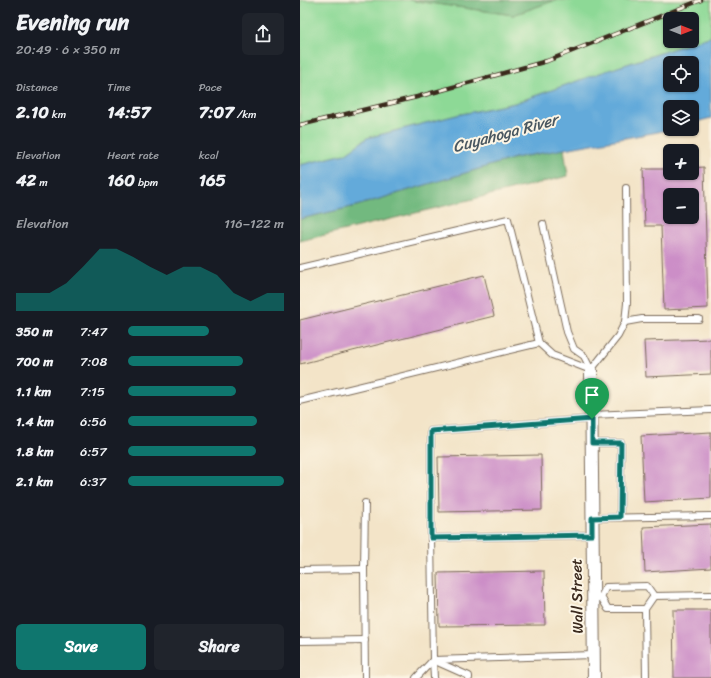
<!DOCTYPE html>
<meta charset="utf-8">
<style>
:root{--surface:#171b24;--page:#20242c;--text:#f1f3f6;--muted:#9ea1a6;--accent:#0f766e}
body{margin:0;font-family:Sriracha,sans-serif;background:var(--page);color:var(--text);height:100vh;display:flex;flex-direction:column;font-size:15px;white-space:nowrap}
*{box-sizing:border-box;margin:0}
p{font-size:13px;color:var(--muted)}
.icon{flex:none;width:22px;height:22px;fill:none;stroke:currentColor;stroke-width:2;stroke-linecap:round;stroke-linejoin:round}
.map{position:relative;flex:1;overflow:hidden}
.panel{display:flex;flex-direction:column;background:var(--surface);width:300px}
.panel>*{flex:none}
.needle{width:26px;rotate:90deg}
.tools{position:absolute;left:363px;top:12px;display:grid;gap:8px}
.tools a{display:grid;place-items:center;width:36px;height:36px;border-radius:6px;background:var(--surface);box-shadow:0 1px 3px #0004;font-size:20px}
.pin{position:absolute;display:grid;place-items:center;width:34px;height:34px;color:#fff;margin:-41px -17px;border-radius:50% 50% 50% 0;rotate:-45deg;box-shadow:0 0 4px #0007}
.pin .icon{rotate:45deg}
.round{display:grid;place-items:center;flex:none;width:42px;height:42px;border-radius:6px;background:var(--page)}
.overview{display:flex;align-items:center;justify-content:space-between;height:68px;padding:0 16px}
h1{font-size:22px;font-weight:800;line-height:30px}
.stats{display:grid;grid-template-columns:repeat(3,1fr);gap:6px;height:68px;padding:4px 16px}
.stats div{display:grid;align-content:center}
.stats b{font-size:17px;font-weight:800}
.stats small{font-size:11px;font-weight:400}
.stats p{font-size:11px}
.chart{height:112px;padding:8px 16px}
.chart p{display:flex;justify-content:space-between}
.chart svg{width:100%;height:72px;margin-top:4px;fill:var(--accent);opacity:.7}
.action{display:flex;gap:8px;margin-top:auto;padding:8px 16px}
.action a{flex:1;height:46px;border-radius:6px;background:var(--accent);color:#fff;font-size:16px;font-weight:800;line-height:46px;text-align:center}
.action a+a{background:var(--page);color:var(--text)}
ul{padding:0 16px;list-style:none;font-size:13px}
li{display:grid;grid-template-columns:64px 48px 1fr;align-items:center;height:30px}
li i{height:10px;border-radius:5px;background:var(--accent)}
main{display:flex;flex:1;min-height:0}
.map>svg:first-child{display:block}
.green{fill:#8dd996;stroke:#64825a;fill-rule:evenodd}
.forest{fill:#72b97f;stroke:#56724e}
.water{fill:#64aada;stroke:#506a7c;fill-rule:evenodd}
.building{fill:#cc8ec7;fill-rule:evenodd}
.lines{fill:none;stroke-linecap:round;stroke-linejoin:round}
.lane-casing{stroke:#7b6b5a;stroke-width:8}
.street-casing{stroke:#7b6b5a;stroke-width:14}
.lane{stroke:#fff;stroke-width:6}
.street{stroke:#fff;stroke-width:12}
.rail-casing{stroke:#3b2a1e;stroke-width:4.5}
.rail{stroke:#fcf5e5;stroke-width:3;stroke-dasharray:9;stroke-linecap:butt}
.route-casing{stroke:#fff;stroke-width:8}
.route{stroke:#0f766e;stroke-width:5}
.labels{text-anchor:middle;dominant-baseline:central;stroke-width:4;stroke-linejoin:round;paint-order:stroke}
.street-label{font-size:15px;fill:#3b2a1e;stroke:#fcf5e5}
.water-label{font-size:16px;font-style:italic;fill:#495760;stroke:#fcf5e5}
</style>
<main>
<section class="panel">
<div class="overview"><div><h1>Evening run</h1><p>20:49 · 6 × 350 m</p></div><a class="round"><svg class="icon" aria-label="share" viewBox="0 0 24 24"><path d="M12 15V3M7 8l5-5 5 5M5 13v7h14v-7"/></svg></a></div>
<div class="stats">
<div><p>Distance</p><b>2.10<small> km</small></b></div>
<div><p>Time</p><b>14:57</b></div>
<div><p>Pace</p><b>7:07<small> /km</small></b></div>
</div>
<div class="stats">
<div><p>Elevation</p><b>42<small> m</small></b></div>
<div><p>Heart rate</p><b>160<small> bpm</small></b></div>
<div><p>kcal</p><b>165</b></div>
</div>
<div class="chart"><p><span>Elevation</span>116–122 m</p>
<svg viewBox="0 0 160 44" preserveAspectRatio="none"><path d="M0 44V33L10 33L20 33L30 27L40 17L50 6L60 6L70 11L80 17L90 22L100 17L110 17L120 22L130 33L140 38L150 33L160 33V44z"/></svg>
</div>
<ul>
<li><b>350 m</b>7:47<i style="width:52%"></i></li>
<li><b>700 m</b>7:08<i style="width:74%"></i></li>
<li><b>1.1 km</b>7:15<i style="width:69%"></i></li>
<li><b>1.4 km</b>6:56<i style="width:83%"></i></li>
<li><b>1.8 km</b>6:57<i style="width:82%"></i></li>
<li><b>2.1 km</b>6:37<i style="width:100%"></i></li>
</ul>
<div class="action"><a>Save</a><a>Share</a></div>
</section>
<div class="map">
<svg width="411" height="678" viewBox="0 0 411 678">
<rect width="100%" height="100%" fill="#fcf5e5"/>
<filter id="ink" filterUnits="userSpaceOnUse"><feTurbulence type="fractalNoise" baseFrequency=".025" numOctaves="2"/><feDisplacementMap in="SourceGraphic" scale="8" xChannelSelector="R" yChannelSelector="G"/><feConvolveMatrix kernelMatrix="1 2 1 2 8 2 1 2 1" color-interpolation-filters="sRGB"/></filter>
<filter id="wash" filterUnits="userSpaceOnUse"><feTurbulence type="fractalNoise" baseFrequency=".012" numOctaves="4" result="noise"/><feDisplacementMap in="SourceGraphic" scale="16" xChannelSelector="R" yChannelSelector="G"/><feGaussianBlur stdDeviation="0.9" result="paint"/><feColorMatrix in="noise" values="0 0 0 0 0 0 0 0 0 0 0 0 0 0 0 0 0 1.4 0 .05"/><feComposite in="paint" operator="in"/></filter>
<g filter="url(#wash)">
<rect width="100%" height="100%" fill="#f3e4c8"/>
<path class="green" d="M0,0h109l104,15 43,-15h155v37h-2l-112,37 -82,29 -58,12 -90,23 -22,16 -45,11zM370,19h22v22h-22z"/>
<g class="forest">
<polygon points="109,0 256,0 213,15"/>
<polygon points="264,149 268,176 0,241 0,219 56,206 215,158"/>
</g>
<path class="water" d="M409,37h2v81l-19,5v-16h-22v22l-12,3 -143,26 -159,48 -56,13v-54l45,-11 22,-16 90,-23 58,-12 82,-29zM370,63h22v22h-22z"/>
<g id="blocks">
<g class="building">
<path d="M404,167l4,141 -44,2 -3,-84h-16l-2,-57h27v4h22v-5zM370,195h22v22h-22z"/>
<polygon points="184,275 194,316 0,364 0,320"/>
<polygon points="411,339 411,374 346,377 344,341"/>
<polygon points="411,432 411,498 344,502 341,436"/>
<polygon points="241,455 242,510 139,512 138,457"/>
<polygon points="411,524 411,568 345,572 343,527"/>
<polygon points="244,571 245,625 139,626 138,573"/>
<polygon points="373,610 411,610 411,678 374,678"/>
</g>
</g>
</g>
<g filter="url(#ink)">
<use href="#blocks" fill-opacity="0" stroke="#7b6b5a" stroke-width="1"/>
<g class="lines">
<g class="lane-casing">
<g id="lane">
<polyline points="243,224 267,332 274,349 284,356 291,370"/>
<polyline points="0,268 208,219 239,343 252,355 291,370"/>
<polyline points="325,322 342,319 399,319"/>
<polyline points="291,370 318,336 325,322 327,303 326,188"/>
<polyline points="0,401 239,343"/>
<polyline points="291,415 411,410"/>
<polyline points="292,443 321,443 320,517"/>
<polyline points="65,503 64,569 65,678"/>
<polyline points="292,518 411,516"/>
<polyline points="292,535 131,538 133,660 294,655"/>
<polyline points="131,538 131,431 291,419"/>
<polyline points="0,570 64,569"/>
<polyline points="293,597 301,597 306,587 347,586 354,596 411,595"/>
<polyline points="301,597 308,609 345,609"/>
<polyline points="0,641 65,640"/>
<polyline points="116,678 133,660"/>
<polyline points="134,678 133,660 169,676 169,678"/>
<polyline points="346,678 345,609 354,596"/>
</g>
</g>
<g class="street-casing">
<polyline id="street" points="291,370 294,678"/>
</g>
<use href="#lane" class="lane"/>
<use href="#street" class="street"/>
<g class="rail-casing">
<polyline id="rail" points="0,125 117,97 247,61 401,0"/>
</g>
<use href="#rail" class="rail"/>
</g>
</g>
<g class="lines" filter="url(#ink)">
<g class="route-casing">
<polygon id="route" points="292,419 292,443 321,443 320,517 292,518 292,535 131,538 131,431"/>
</g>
<use href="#route" class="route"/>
</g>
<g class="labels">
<g class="street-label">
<text transform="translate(277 596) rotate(-91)">Wall Street</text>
</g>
<g class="water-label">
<text transform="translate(205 133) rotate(-15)">Cuyahoga River</text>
</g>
</g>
</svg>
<div class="tools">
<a><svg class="needle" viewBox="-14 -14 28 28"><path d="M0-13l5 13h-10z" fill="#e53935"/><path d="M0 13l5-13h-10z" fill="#9ea1a6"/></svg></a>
<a><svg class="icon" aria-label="locate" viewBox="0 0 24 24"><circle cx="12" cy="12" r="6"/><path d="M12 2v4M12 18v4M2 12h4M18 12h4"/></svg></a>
<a><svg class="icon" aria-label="layers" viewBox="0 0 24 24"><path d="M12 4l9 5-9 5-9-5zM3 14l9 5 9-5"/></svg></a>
<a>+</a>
<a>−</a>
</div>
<div class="pin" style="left:292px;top:419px;background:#1e9e55"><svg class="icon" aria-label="arrive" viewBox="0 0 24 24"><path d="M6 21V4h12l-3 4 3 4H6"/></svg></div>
</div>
</main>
